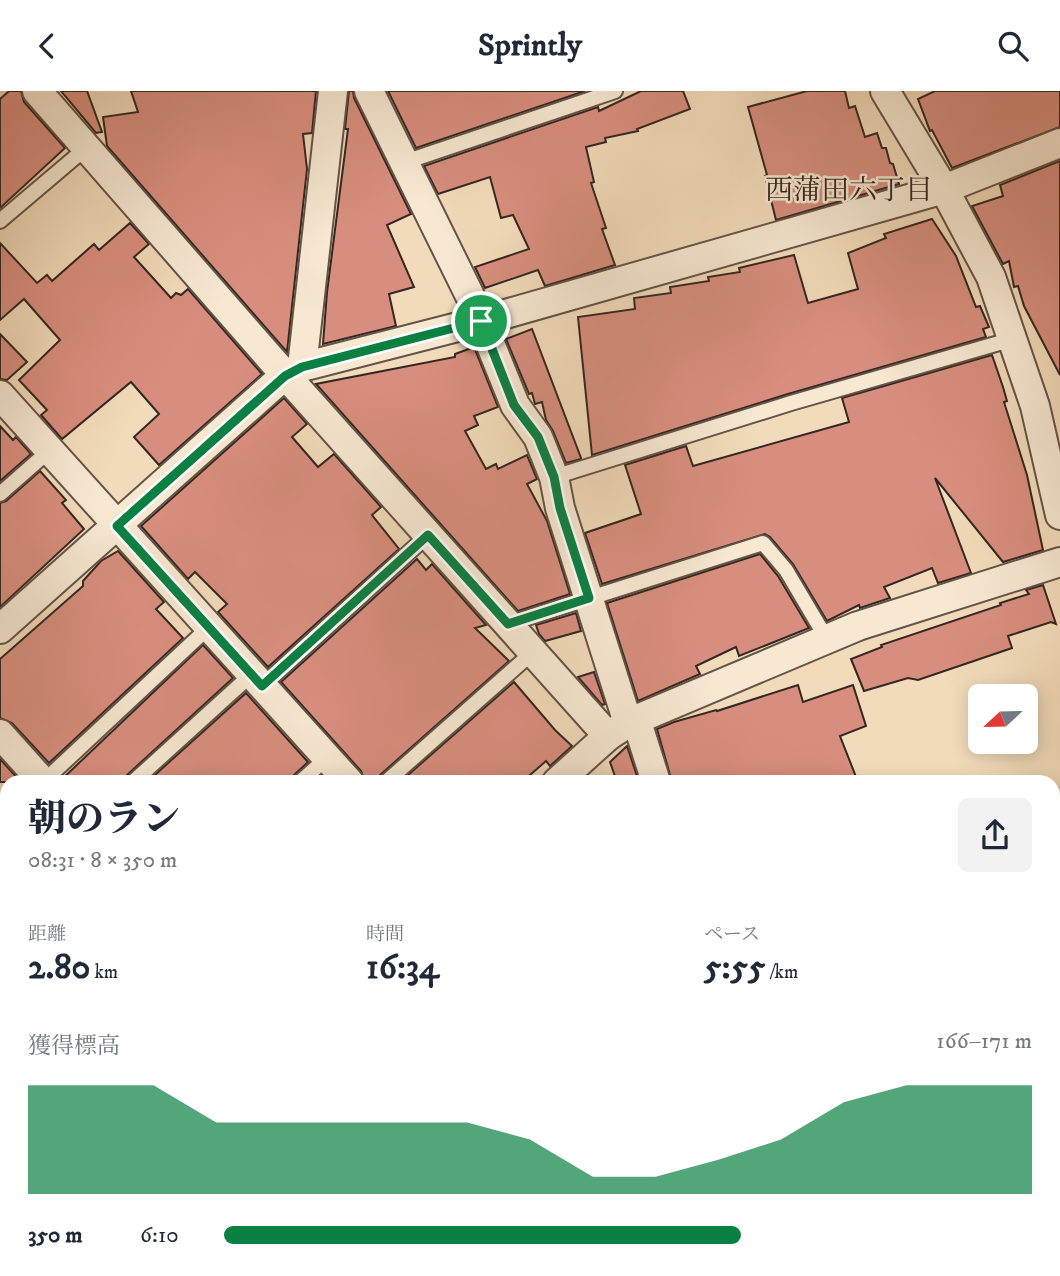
<!DOCTYPE html>
<html lang="ja">
<meta charset="utf-8">
<style>
:root{--surface:#fff;--page:#f2f2f3;--text:#1f2937;--muted:#747a83;--accent:#0b8043}
body{margin:0;font-family:"IM FELL DW Pica","Noto Serif JP",serif;background:var(--page);color:var(--text);height:100vh;display:flex;flex-direction:column;font-size:26px;white-space:nowrap}
*{box-sizing:border-box;margin:0}
p{font-size:23px;color:var(--muted)}
.icon{flex:none;width:38px;height:38px;fill:none;stroke:currentColor;stroke-width:2;stroke-linecap:round;stroke-linejoin:round}
.map{position:relative;flex:1;overflow:hidden}
.side{position:absolute;left:0px;top:684px;width:1060px;height:502px;display:flex;flex-direction:column;background:var(--surface);border-radius:21px 21px 0 0;box-shadow:0 4px 18px #0003}
.side>*{flex:none}
.needle{width:46px;rotate:248deg}
.tools{position:absolute;left:968px;top:593px;display:grid;gap:14px}
.tools a{display:grid;place-items:center;width:70px;height:70px;border-radius:10px;background:var(--surface);box-shadow:0 4px 18px #0003;font-size:35px}
.pin{position:absolute;display:grid;place-items:center;width:60px;height:60px;color:#fff;margin:-30px;border:4px solid #fff;border-radius:50%;box-shadow:0 2px 7px #0007}
.round{display:grid;place-items:center;flex:none;width:74px;height:74px;border-radius:10px;background:var(--page)}
.overview{display:flex;align-items:center;justify-content:space-between;height:119px;padding:0 28px}
h1{font-size:38px;font-weight:800;line-height:52px}
.metrics{display:grid;grid-template-columns:repeat(3,1fr);gap:10px;height:119px;padding:7px 28px}
.metrics div{display:grid;align-content:center}
.metrics b{font-size:35px;font-weight:800}
.metrics small{font-size:19px;font-weight:400}
.metrics p{font-size:19px}
.chart{height:196px;padding:14px 28px}
.chart p{display:flex;justify-content:space-between}
.chart svg{width:100%;height:126px;margin-top:7px;fill:var(--accent);opacity:.7}
ul{padding:0 28px;list-style:none;font-size:23px}
li{display:grid;grid-template-columns:112px 84px 1fr;align-items:center;height:52px}
li i{height:18px;border-radius:9px;background:var(--accent)}
header{display:flex;justify-content:space-between;align-items:center;height:91px;padding:0 28px;background:var(--surface);font-size:32px;font-weight:800}
.map>svg:first-child{display:block}
.green{fill:#bdbf8d;stroke:#787257;stroke-width:2}
.building{fill:#d88e7e;stroke:#342621;stroke-width:2}
.lines{fill:none;stroke-linecap:round;stroke-linejoin:round}
.service-casing{stroke:#645347;stroke-width:18}
.minor-casing{stroke:#645347;stroke-width:32}
.service{stroke:#f7e8d2;stroke-width:14}
.minor{stroke:#f7e8d2;stroke-width:28}
.rail{stroke:#342621;stroke-width:5;stroke-dasharray:12 12;stroke-linecap:butt}
.route-casing{stroke:#fff;stroke-width:14}
.route{stroke:#0b8043;stroke-width:9}
.labels{text-anchor:middle;dominant-baseline:central;stroke-width:5;stroke-linejoin:round;paint-order:stroke}
.neighbourhood-label{font-size:28px;fill:#342621;stroke:#f7e8d2}
</style>
<header><svg class="icon" aria-label="back" viewBox="0 0 24 24"><path d="M15 5l-7 7 7 7"/></svg>Sprintly<svg class="icon" aria-label="search" viewBox="0 0 24 24"><circle cx="10" cy="10" r="6"/><path d="M15 15l6 6"/></svg></header>
<div class="map">
<svg width="1060" height="1185" viewBox="0 0 1060 1185">
<rect width="100%" height="100%" fill="#f2dbba"/>
<filter id="stains"><feTurbulence type="fractalNoise" baseFrequency=".00286" numOctaves="4"/><feColorMatrix values="0 0 0 0 .2 0 0 0 0 .09 0 0 0 0 .02 0 0 0 .5 -.17"/></filter>
<radialGradient id="worn" r=".72"><stop offset=".6" stop-color="#630" stop-opacity="0"/><stop offset="1" stop-color="#630" stop-opacity=".3"/></radialGradient>
<polygon class="green" points="305,1180 533,1180 527,1185 299,1185"/>
<g class="building">
<polygon points="9,0 21,0 24,11 65,57 0,117 0,8"/>
<polygon points="61,0 87,0 102,41 96,42"/>
<polygon points="131,0 316,0 312,42 303,43 307,78 287,261 107,55 103,26 138,21"/>
<polygon points="349,0 353,0 354,7 411,123 387,134 414,196 389,203 396,235 323,253 327,201 348,38 345,38"/>
<polygon points="388,0 585,0 416,57"/>
<polygon points="641,0 683,0 690,18 637,38 638,40 605,47 606,51 586,56 594,91 591,92 606,137 602,138 615,174 545,195 538,179 485,197 475,176 529,158 513,124 501,127 490,86 438,103 424,75 598,16 599,20"/>
<polygon points="807,0 845,0 849,17 855,15 865,46 877,42 882,57 886,57 890,72 893,73 899,93 776,129 765,85 767,84 748,16"/>
<polygon points="935,0 1060,0 1060,36 952,77 932,39 930,40 918,8"/>
<polygon points="1060,70 1060,284 1024,215 1018,195 1014,196 1009,170 1003,173 972,115 1003,105 1000,94"/>
<polygon points="932,128 956,165 976,216 980,215 989,236 983,238 986,246 788,303 592,364 578,226 635,218 634,207 671,202 670,196 709,190 708,186 740,181 739,177 794,164 808,212 858,198 848,162 886,147 884,143"/>
<polygon points="130,132 149,153 134,166 171,207 176,202 181,204 188,198 262,283 159,374 134,346 159,323 131,291 62,348 41,324 47,319 19,289 60,249 24,208 0,229 0,152 37,192 47,184 52,190 94,153 99,159"/>
<polygon points="532,238 581,367 581,368 566,372 553,340 546,329 542,311 535,313 532,302 529,303 506,248"/>
<polygon points="0,243 27,271 7,289 0,288"/>
<polygon points="474,256 498,316 474,325 478,334 465,340 486,378 496,373 498,378 527,364 537,388 527,393 547,430 570,503 518,520 316,293 455,266 455,263"/>
<polygon points="992,264 1003,296 1007,310 1004,311 1027,384 1043,459 1003,471 935,387 971,482 938,492 932,477 884,496 890,507 860,517 859,514 827,530 793,473 770,446 765,443 602,493 585,442 641,423 625,374 686,355 693,375 849,331 842,307"/>
<polygon points="284,307 307,333 292,346 318,376 334,363 381,416 372,424 399,458 268,576 218,521 227,513 195,481 188,488 141,435"/>
<polygon points="0,335 13,349 16,346 31,363 0,390"/>
<polygon points="40,380 66,409 62,412 84,438 0,516 0,412 6,410"/>
<polygon points="118,460 164,511 156,518 183,547 49,672 12,632 0,627 0,568 83,495 83,490 101,470"/>
<polygon points="760,463 778,485 809,537 739,565 736,556 696,575 700,583 638,610 607,512"/>
<polygon points="417,468 426,479 432,473 486,534 475,537 509,570 380,684 377,691 365,691 361,680 281,591"/>
<polygon points="1043,494 1056,533 1051,531 1008,545 1012,557 918,589 908,587 864,600 851,568 882,556 881,554 1001,514 1000,512 1029,503 1026,499"/>
<polygon points="576,522 581,540 545,550 539,543 536,534"/>
<polygon points="203,554 233,587 127,684 124,691 59,691"/>
<polygon points="594,581 605,613 602,614 578,586"/>
<polygon points="514,591 555,639 572,655 550,675 546,670 522,691 400,691"/>
<polygon points="798,594 803,611 853,594 866,635 840,645 858,691 672,691 657,638 674,631 716,619 717,620"/>
<polygon points="246,602 308,671 294,684 291,691 147,691"/>
<polygon points="627,655 639,691 617,691 610,671"/>
<polygon points="0,668 21,691 0,691"/>
</g>
<g class="lines">
<g class="service-casing">
<g id="service">
<polyline points="405,71 615,0"/>
<polyline points="0,130 86,57"/>
<polyline points="554,386 791,312 1013,248"/>
<polyline points="0,403 50,359"/>
<polyline points="508,533 763,452 786,479 828,550"/>
<polyline points="262,595 428,444"/>
<polyline points="43,691 209,536"/>
<polyline points="133,691 252,583"/>
<polyline points="300,691 327,667"/>
<polyline points="386,691 533,561"/>
<polyline points="1054,752 1060,750"/>
<polyline points="1054,811 1060,808"/>
<polyline points="0,859 7,853"/>
<polyline points="1054,986 1060,995"/>
<polyline points="0,1015 7,1009"/>
<polyline points="80,1180 85,1185"/>
<polyline points="696,1185 702,1180"/>
</g>
</g>
<g class="minor-casing">
<g id="minor">
<polyline points="37,0 271,268 608,645"/>
<polyline points="369,0 475,215 515,314 538,346 554,386 560,417 628,632"/>
<polyline points="885,0 944,98 991,186 1035,315 1060,424"/>
<polyline points="302,276 333,0"/>
<polyline points="0,304 349,691"/>
<polyline points="0,538 285,284 302,276 481,230 944,98 1060,52"/>
<polyline points="636,628 656,691"/>
<polyline points="0,643 43,691"/>
<polyline points="557,691 608,645 628,632 858,535 1060,471"/>
<polyline points="0,980 7,988"/>
<polyline points="1054,1073 1060,1066"/>
<polyline points="177,1180 182,1185"/>
<polyline points="784,1180 788,1185"/>
<polyline points="1001,1180 1004,1185"/>
<polyline points="0,1183 7,1176"/>
<polyline points="931,1185 938,1180"/>
</g>
</g>
<use href="#service" class="service"/>
<use href="#minor" class="minor"/>
<g class="rail">
<polyline points="1054,1115 1060,1109"/>
<polyline points="1054,1131 1060,1125"/>
<polyline points="975,1185 981,1180"/>
<polyline points="993,1185 999,1180"/>
</g>
</g>
<g class="lines">
<g class="route-casing">
<polygon id="route" points="481,230 514,314 538,346 554,386 560,417 589,507 508,533 428,444 262,595 117,435 285,285 302,276"/>
</g>
<use href="#route" class="route"/>
</g>
<g class="labels">
<g class="neighbourhood-label">
<text x="849" y="99">西蒲田六丁目</text>
</g>
</g>
<rect width="100%" height="100%" filter="url(#stains)"/>
<rect width="100%" height="100%" fill="url(#worn)"/>
</svg>
<div class="tools">
<a><svg class="needle" viewBox="-14 -14 28 28"><path d="M0-13l5 13h-10z" fill="#e53935"/><path d="M0 13l5-13h-10z" fill="#747a83"/></svg></a>
</div>
<div class="pin" style="left:481px;top:230px;background:#1e9e55"><svg class="icon" aria-label="arrive" viewBox="0 0 24 24"><path d="M6 21V4h12l-3 4 3 4H6"/></svg></div>
<section class="side">
<div class="overview"><div><h1>朝のラン</h1><p>08:31 · 8 × 350 m</p></div><a class="round"><svg class="icon" aria-label="share" viewBox="0 0 24 24"><path d="M12 15V3M7 8l5-5 5 5M5 13v7h14v-7"/></svg></a></div>
<div class="metrics">
<div><p>距離</p><b>2.80<small> km</small></b></div>
<div><p>時間</p><b>16:34</b></div>
<div><p>ペース</p><b>5:55<small> /km</small></b></div>
</div>
<div class="chart"><p><span>獲得標高</span>166–171 m</p>
<svg viewBox="0 0 160 44" preserveAspectRatio="none"><path d="M0 44V6L10 6L20 6L30 19L40 19L50 19L60 19L70 19L80 25L90 38L100 38L110 32L120 25L130 12L140 6L150 6L160 6V44z"/></svg>
</div>
<ul>
<li><b>350 m</b>6:10<i style="width:64%"></i></li>
</ul>
</section>
</div>
